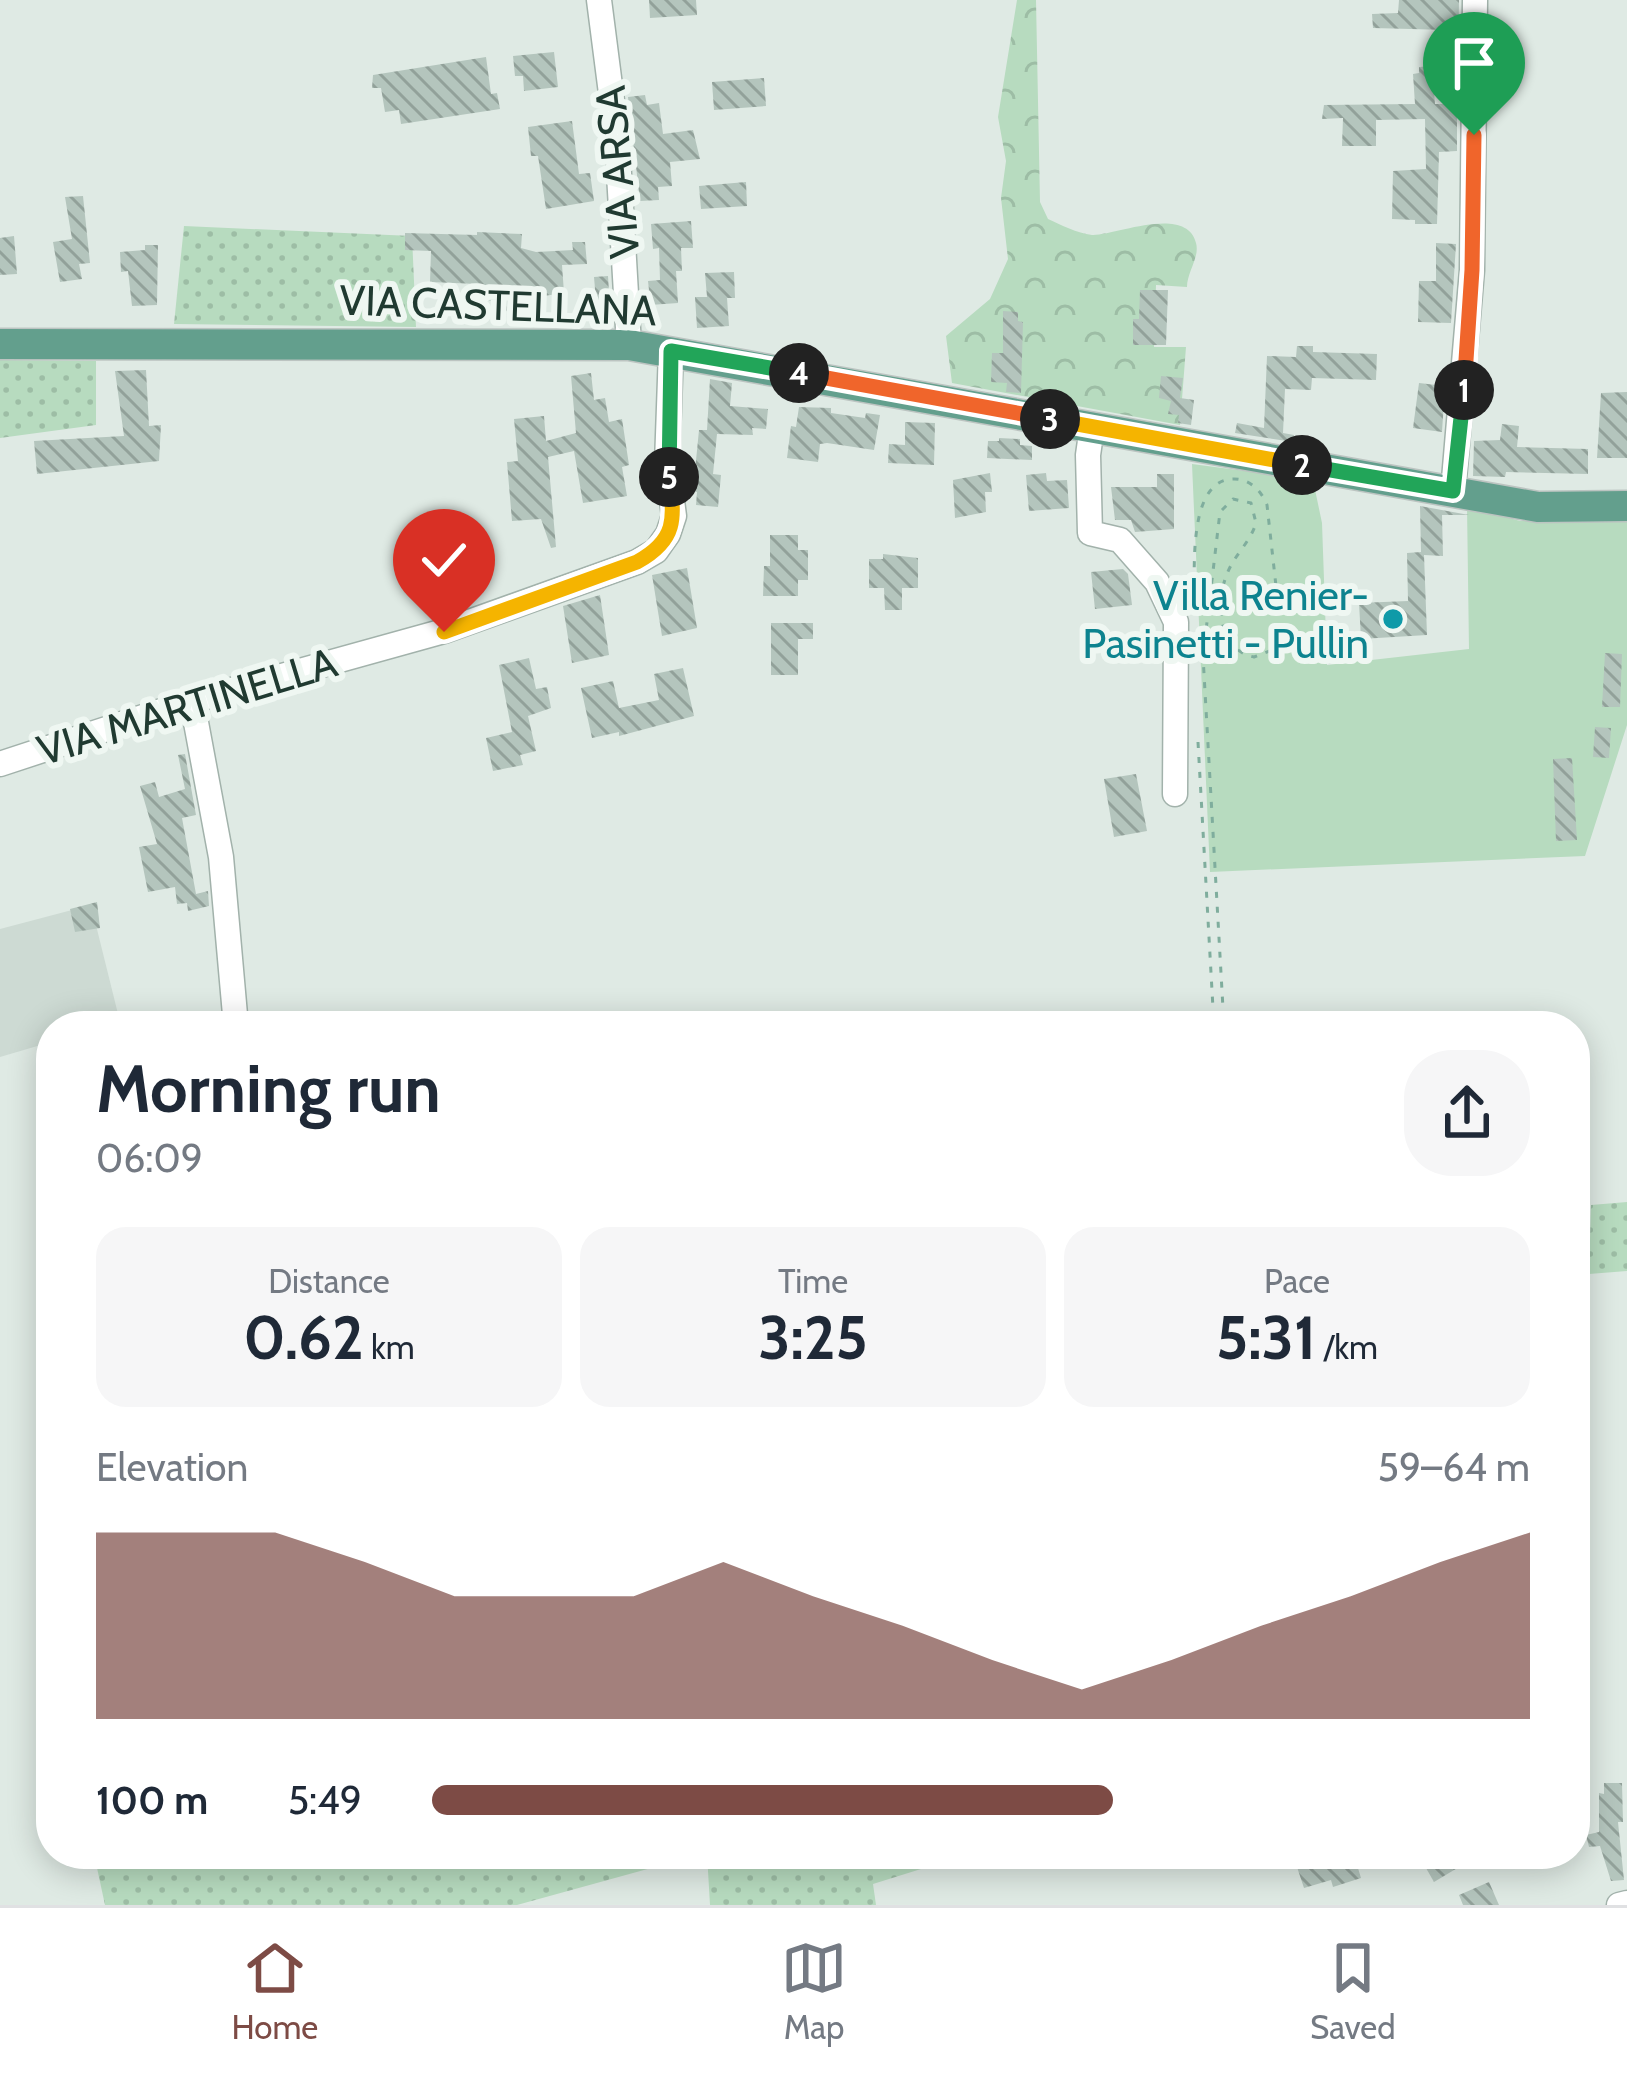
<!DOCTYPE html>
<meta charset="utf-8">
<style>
:root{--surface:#fff;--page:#f6f6f7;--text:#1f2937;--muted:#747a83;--line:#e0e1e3;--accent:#7d4b45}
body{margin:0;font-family:Cabin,sans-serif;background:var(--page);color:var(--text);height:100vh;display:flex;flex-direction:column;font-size:45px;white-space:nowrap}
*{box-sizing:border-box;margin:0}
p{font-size:39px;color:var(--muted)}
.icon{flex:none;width:66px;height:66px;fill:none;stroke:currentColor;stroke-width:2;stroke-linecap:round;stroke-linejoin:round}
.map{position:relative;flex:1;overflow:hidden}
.sheet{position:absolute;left:36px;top:1011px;width:1554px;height:858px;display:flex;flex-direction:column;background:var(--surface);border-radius:48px;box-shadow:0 6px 30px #0003}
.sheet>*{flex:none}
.pin{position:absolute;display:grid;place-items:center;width:102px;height:102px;color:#fff;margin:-123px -51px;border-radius:50% 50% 50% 0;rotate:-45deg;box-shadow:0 0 12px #0007}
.pin .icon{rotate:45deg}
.km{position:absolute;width:60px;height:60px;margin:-30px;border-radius:50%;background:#222;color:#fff;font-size:33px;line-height:60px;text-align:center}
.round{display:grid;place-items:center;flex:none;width:126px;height:126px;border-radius:48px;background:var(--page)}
.head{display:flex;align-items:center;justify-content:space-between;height:204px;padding:0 60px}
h1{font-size:66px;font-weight:700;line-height:90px}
.stats{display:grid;grid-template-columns:repeat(3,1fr);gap:18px;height:204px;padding:12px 60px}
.stats div{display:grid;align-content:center;border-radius:30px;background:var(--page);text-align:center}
.stats b{font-size:60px;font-weight:700}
.stats small{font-size:33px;font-weight:400}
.stats p{font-size:33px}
.chart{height:336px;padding:24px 60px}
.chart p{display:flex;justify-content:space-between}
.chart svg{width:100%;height:216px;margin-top:12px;fill:var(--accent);opacity:.7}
ul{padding:0 60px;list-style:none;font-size:39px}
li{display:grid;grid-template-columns:192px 144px 1fr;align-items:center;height:90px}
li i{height:30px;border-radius:15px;background:var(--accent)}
.tab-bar{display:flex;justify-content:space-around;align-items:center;height:168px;border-top:3px solid var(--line);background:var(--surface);font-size:33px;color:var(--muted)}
.tab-bar a{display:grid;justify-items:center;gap:6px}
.tab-bar .selected{color:var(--accent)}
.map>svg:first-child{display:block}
.built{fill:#cddad3}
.green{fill:url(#green-dots)}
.forest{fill:url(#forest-crowns)}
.pitch{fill:#b7dbbf}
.building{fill:url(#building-back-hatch)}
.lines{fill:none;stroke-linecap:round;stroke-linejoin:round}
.minor-casing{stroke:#a2b2ab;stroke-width:27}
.major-casing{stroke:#bcc4c1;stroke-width:33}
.path{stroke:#7fad9d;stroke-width:3;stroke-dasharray:6 9;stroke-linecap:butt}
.minor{stroke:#fff;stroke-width:24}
.major{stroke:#639f8d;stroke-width:30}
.split-1-casing{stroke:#fff;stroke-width:24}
.split-2-casing{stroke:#fff;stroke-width:24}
.split-3-casing{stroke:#fff;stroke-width:24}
.split-4-casing{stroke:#fff;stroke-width:24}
.split-5-casing{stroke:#fff;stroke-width:24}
.split-6-casing{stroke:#fff;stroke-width:24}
.split-1{stroke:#f0652b;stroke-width:15}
.split-2{stroke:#22a559;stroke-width:15}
.split-3{stroke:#f5b400;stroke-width:15}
.split-4{stroke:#f0652b;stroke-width:15}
.split-5{stroke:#22a559;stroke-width:15}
.split-6{stroke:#f5b400;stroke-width:15}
.culture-dot{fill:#0f9aa8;stroke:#eff7f2;stroke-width:4.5}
.labels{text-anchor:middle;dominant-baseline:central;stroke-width:12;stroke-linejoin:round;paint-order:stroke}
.street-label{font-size:42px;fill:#203a31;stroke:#eff7f2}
.culture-label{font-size:42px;fill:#0d838f;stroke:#eff7f2;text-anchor:end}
</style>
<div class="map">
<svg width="1627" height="1905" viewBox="0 0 1627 1905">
<defs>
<pattern id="green-dots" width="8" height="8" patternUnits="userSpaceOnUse" patternTransform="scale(3)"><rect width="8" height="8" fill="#b7dbbf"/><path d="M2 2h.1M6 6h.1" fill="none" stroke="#9dbda5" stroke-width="1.8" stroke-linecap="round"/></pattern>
<pattern id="forest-crowns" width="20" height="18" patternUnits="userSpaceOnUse" patternTransform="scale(3)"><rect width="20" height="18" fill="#b7dbbf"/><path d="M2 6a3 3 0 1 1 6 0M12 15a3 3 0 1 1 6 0" fill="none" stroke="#9dbda5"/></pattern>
<pattern id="building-back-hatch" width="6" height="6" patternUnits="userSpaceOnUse" patternTransform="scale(3)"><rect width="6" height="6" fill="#b4c5bd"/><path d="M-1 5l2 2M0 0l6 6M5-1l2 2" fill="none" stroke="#92a19a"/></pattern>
</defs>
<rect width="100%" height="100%" fill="#dfeae4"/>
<polygon class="built" points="91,905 120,1022 105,1026 51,1026 51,1042 0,1057 0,929"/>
<g class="green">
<polygon points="184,226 412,236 416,327 174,324"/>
<polygon points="0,360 96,361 96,425 0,438"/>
<polygon points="1627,1202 1627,1271 1589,1274 1591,1205"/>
<polygon points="94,1854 702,1854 517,1905 105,1905"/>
<polygon points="707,1854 969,1854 873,1884 876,1905 710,1905"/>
</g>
<path class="forest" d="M1017,0h19l4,202 8,17c13,6 29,14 44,16 22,1 94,-31 104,8 4,14 -9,29 -9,44l-31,-2 -2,62h32l-6,78 -228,-42 -6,-47 44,-37 18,-40 -7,-61 5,-37 -8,-44z"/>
<polygon class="pitch" points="1192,464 1313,480 1322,523 1327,665 1469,649 1467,506 1520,521 1627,522 1627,725 1585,856 1210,872"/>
<g class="building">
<polygon points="649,0 696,0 697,15 650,18"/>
<polygon points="1399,0 1459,0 1458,65 1448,66 1448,30 1373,28 1372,14 1398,13"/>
<polygon points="554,52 558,87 524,91 523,76 515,76 513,56"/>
<polygon points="486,57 491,94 497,93 500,109 401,124 399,110 385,112 381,88 372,88 373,75"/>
<polygon points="1432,66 1435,104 1457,104 1457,151 1439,152 1437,224 1415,224 1415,220 1392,219 1393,171 1426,169 1425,119 1376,120 1376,146 1342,146 1343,118 1322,119 1324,105 1415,104 1413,74 1419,73 1419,67"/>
<polygon points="764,78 766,106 714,110 712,82"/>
<polygon points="645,95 647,105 659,103 663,134 693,130 700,159 670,162 672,186 658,187 659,200 640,201 628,97"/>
<polygon points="572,121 579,174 590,173 594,201 546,209 538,156 531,156 528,127"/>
<polygon points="746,182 747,206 701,209 699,186"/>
<polygon points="83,196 90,263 79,264 82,279 60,282 53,242 72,239 65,197"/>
<polygon points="691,221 693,248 681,248 682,271 676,271 678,303 650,305 650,309 643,310 642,291 649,290 648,281 660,280 659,248 653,249 651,224"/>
<polygon points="477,232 522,234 521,248 536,252 573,250 572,242 585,242 587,264 562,265 564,293 530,298 528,312 500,311 501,301 477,300 478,284 430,282 431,251 405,250 405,233 477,235"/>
<polygon points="14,236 17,274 0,275 0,238"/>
<polygon points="1436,243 1456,244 1451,323 1418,322 1419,281 1436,281"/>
<polygon points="145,245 158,245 157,305 132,306 128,271 121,272 120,252 145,250"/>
<polygon points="734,272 735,298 727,298 729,326 697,328 695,297 707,297 705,273"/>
<polygon points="608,276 611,323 598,324 594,277"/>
<polygon points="1140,290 1168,290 1166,345 1133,345 1133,319 1139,319"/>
<polygon points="1003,311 1018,312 1018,321 1023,322 1021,393 1006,392 1007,383 991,382 992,353 1003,353"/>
<polygon points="1297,346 1313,346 1313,352 1377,354 1376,380 1312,378 1311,390 1285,389 1283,433 1294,435 1293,442 1235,433 1237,423 1264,428 1267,356 1296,357"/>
<polygon points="146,370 149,426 161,425 159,461 37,474 34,441 124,436 115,371"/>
<polygon points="591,373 594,400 605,398 609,422 622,419 629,465 622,467 627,496 583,503 574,451 548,457 556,547 551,548 541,519 512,521 507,462 518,461 514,419 544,416 546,441 576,433 571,376"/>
<polygon points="1161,376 1183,378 1180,398 1194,400 1191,425 1178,423 1179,415 1168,414 1171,401 1159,398"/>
<polygon points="710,379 732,383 730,406 768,409 766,429 752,428 753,435 717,434 713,474 721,475 718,507 696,505 697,492 693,491 699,430 707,430"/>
<polygon points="1419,383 1445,386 1442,432 1413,428"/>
<polygon points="1627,392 1627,458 1597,458 1601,393"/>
<polygon points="799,407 831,408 831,413 865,418 866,413 880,415 874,450 827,443 820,444 818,462 787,458 791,426 796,427"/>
<polygon points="905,422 935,423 934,465 888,463 889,444 905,445"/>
<polygon points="1502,424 1519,426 1517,447 1588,449 1588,474 1506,472 1505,477 1473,476 1474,441 1500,440"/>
<polygon points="999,438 1020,439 1020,445 1032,446 1032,460 987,458 988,441 999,441"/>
<polygon points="990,473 992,492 985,492 986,512 955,518 953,480"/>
<polygon points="1046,473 1047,481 1067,480 1069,508 1029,511 1026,475"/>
<polygon points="1157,474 1174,474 1174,529 1135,532 1131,520 1115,520 1111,487 1157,487"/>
<polygon points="1420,506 1469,515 1442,515 1443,556 1424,555 1427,635 1361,639 1359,603 1408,601 1407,553 1421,552"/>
<polygon points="770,535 798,535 798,550 808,550 808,580 798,580 798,596 763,596 764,566 770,566"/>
<polygon points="883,554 918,558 918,588 902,588 902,610 885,610 884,588 869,588 869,559 883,559"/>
<polygon points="687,568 697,628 662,636 652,575"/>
<polygon points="1123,569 1128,574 1132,605 1095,609 1091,572"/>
<polygon points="600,595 609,655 572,663 563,606"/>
<polygon points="771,623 813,623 813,639 798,639 798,675 771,675"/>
<polygon points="1605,653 1622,654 1620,707 1602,707"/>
<polygon points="529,658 536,689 547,687 551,708 528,716 536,751 520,755 523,765 493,771 486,738 512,732 499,665"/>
<polygon points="683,668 694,716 619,736 619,732 592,738 581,688 613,681 619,708 659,700 654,674"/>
<polygon points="1595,727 1611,728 1609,758 1593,757"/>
<polygon points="185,754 196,815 182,818 196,894 208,891 209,906 188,911 187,903 177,904 175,887 148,892 139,847 157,844 140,786 155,782 159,797 185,789 178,755"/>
<polygon points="1572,758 1577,840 1556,841 1553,759"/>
<polygon points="1136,774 1147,831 1114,837 1104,779"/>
<polygon points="97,902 100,928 75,932 70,909"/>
<polygon points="1604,1783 1622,1783 1623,1822 1618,1822 1624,1880 1611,1881 1600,1846 1589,1847 1586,1835 1599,1832 1599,1793 1604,1794"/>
<polygon points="1322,1854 1342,1854 1344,1858 1354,1855 1361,1878 1333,1887 1331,1880 1304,1888 1297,1867 1324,1859"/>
<polygon points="1418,1854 1451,1854 1459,1867 1434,1882"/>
<polygon points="1489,1882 1499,1905 1463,1905 1459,1895"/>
</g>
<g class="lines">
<g class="minor-casing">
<g id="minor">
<polyline points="599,0 617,140 629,345"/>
<polyline points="1092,427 1088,455 1090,533 1120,540 1157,582 1176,622 1175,794"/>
<polyline points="1453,491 1472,270 1475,0"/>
<polyline points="192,701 221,857 236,1026"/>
<polyline points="0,764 192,701 444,631 637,562 656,551 668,534 674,516 667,463 671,351"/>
<polyline points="1619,1905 1627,1903"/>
</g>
</g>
<g class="major-casing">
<polyline id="major" points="0,344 629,345 1538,507 1627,506"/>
</g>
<g class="path">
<path d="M1194,612c2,-33 -9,-130 38,-133 17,-1 29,11 35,26l14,126 -9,19 -18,7c-36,-7 -39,-54 -27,-83 7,-19 23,-31 29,-51l-5,-20 -18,-4 -13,13 -17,144 21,370"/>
<polyline points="1198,742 1214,1026"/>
</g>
<use href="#minor" class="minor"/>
<use href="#major" class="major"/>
</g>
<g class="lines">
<g class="split-1-casing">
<polyline id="split-1" points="1464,390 1472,270 1474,135"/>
</g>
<g class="split-2-casing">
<polyline id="split-2" points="1302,465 1453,491 1464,390"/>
</g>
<g class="split-3-casing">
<polyline id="split-3" points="1050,419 1302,465"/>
</g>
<g class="split-4-casing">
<polyline id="split-4" points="799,373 1050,419"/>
</g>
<g class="split-5-casing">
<polyline id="split-5" points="669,477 671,351 799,373"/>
</g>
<g class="split-6-casing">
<path id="split-6" d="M444,632l193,-70c40,-22 38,-43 32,-85"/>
</g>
<use href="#split-1" class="split-1"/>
<use href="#split-2" class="split-2"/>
<use href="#split-3" class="split-3"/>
<use href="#split-4" class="split-4"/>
<use href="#split-5" class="split-5"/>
<use href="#split-6" class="split-6"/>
</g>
<circle class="culture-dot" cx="1393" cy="619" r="12"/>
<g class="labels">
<g class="street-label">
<text transform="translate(617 172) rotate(-95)">VIA ARSA</text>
<text transform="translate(498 305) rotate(2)">VIA CASTELLANA</text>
<text transform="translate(187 706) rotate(-17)">VIA MARTINELLA</text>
</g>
<g class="culture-label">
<text x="1369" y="595">Villa Renier-<tspan x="1369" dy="48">Pasinetti - Pullin</tspan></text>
</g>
</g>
</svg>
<div class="pin" style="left:1474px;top:135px;background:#1e9e55"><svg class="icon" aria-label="arrive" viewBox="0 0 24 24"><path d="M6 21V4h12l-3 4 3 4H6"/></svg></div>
<div class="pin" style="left:444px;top:632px;background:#d93025"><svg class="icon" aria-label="check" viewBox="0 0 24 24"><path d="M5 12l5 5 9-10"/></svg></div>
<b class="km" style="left:1464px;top:390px">1</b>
<b class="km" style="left:1302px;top:465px">2</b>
<b class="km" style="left:1050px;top:419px">3</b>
<b class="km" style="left:799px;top:373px">4</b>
<b class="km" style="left:669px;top:477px">5</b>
<section class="sheet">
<div class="head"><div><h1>Morning run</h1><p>06:09</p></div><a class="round"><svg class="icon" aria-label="share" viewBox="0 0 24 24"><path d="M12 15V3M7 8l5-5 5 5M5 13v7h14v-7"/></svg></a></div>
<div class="stats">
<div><p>Distance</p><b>0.62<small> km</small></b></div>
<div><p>Time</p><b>3:25</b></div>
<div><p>Pace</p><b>5:31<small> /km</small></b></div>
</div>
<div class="chart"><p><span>Elevation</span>59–64 m</p>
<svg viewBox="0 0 160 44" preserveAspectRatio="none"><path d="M0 44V6L10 6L20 6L30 12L40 19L50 19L60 19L70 12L80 19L90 25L100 32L110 38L120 32L130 25L140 19L150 12L160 6V44z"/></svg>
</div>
<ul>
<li><b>100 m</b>5:49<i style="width:62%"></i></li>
</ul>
</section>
</div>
<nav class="tab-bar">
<a class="selected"><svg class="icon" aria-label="home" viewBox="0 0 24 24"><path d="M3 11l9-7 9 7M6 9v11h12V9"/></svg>Home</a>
<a><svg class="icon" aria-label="map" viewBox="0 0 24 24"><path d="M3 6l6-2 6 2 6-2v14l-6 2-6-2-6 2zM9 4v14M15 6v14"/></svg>Map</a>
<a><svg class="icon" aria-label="saved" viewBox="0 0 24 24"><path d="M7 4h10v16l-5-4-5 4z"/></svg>Saved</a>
</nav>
